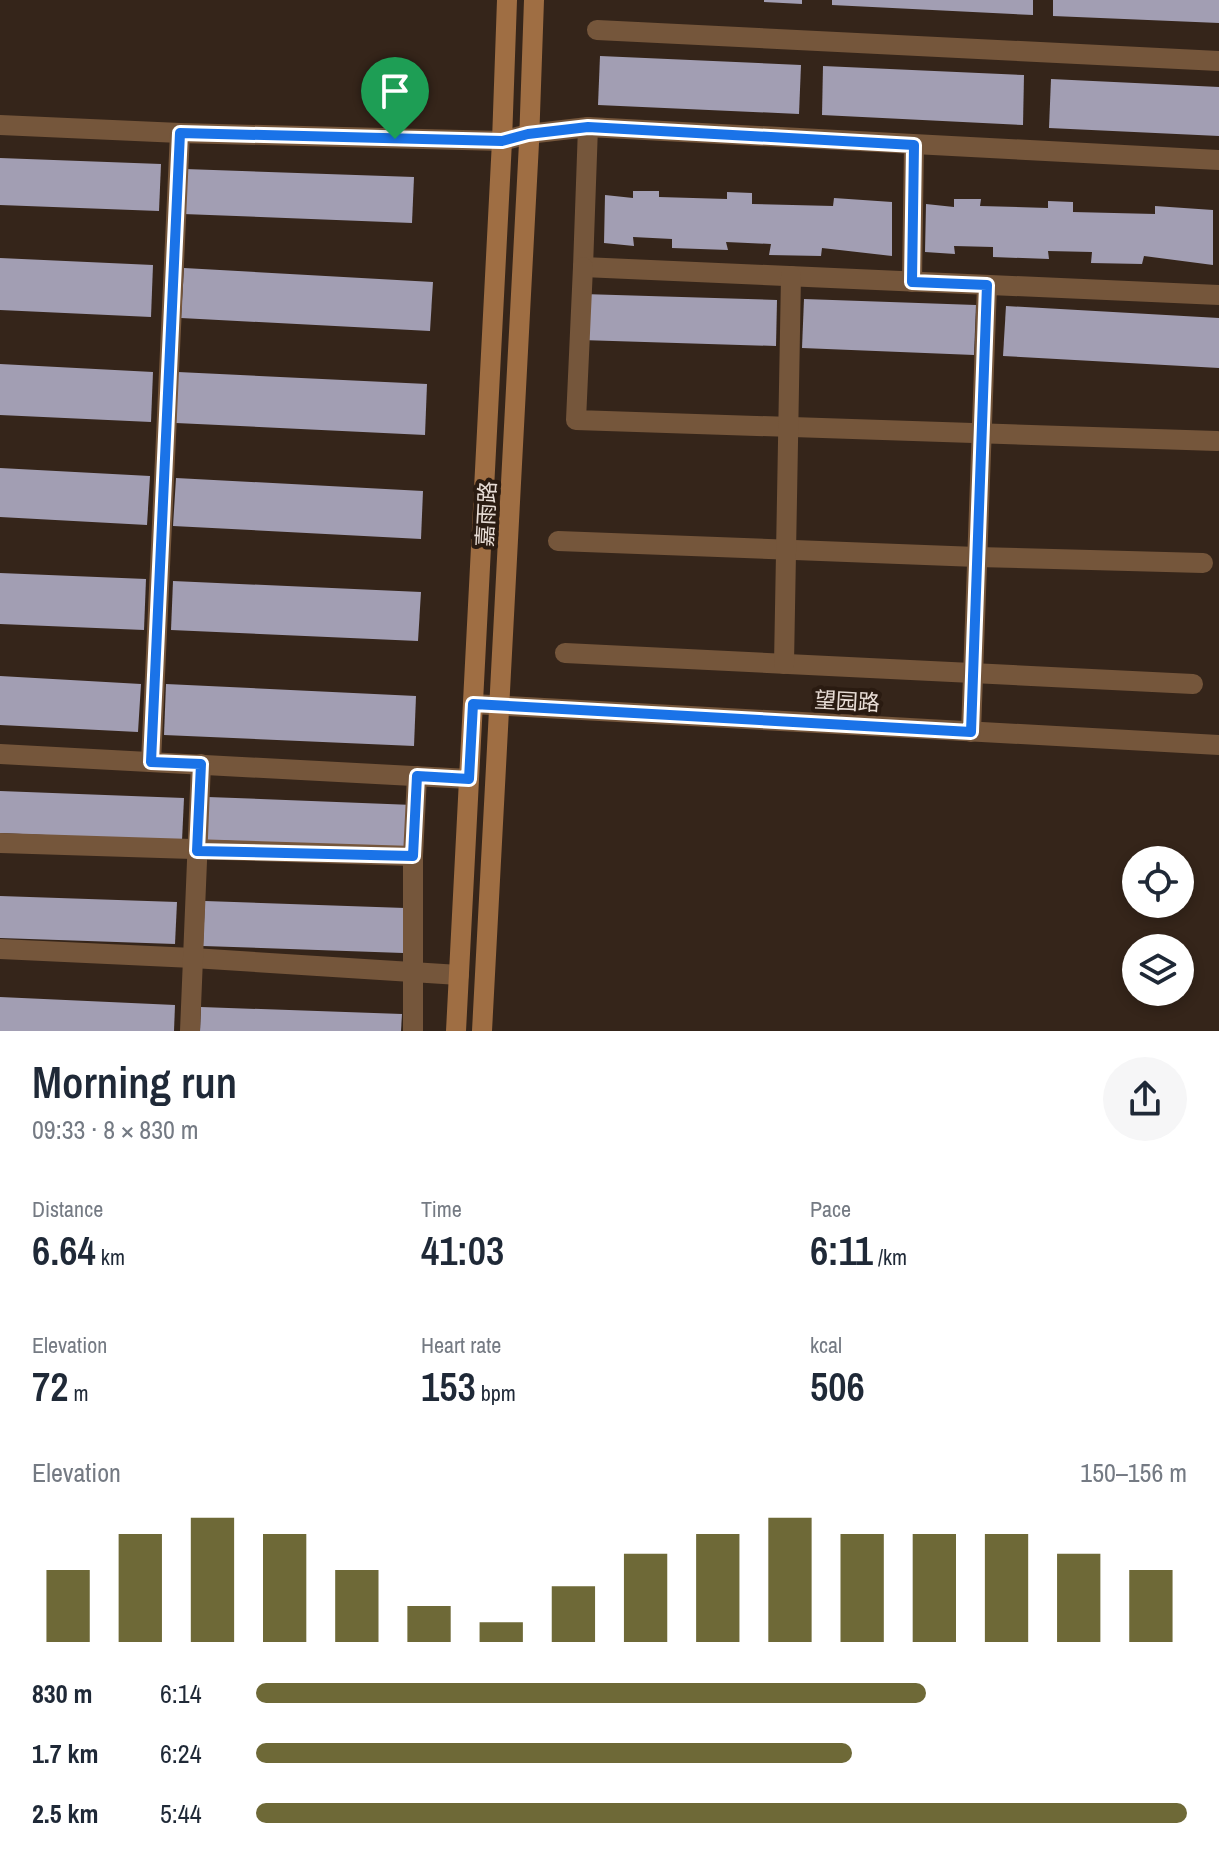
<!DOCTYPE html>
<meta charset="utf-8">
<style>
:root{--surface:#fff;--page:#f6f6f7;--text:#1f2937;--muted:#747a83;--accent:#6e6937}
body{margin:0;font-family:"Archivo Narrow","Noto Sans SC",sans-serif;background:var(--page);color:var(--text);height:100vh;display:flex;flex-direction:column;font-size:30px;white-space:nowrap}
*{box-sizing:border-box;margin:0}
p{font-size:26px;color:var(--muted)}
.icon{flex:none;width:44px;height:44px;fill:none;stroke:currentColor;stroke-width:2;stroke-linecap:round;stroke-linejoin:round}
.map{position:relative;height:1031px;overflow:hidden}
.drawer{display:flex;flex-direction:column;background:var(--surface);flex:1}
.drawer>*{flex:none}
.controls{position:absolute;left:1122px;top:846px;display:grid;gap:16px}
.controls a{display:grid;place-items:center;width:72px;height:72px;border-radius:50%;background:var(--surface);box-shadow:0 4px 12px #0003;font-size:40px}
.pin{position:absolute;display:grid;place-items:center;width:68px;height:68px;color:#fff;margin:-82px -34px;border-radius:50% 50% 50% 0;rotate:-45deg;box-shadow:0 0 8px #0007}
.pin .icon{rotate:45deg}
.round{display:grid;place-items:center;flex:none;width:84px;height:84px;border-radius:42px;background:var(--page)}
.overview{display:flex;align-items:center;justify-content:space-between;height:136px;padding:0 32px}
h1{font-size:44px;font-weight:600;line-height:60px}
.metrics{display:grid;grid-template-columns:repeat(3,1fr);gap:12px;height:136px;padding:8px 32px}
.metrics div{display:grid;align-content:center}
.metrics b{font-size:40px;font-weight:600}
.metrics small{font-size:22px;font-weight:400}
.metrics p{font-size:22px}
.chart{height:224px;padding:16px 32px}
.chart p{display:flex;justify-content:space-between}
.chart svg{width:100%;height:144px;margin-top:8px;stroke:var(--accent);stroke-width:6}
ul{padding:0 32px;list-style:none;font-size:26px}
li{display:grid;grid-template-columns:128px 96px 1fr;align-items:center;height:60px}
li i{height:20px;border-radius:10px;background:var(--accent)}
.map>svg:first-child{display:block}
.building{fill:#a29eb3}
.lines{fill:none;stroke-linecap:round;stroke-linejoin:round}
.street{stroke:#75563b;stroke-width:20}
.secondary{stroke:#9f6e43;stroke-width:20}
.route-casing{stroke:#fff;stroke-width:16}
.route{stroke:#1a73e8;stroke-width:10}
.labels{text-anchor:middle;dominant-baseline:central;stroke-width:8;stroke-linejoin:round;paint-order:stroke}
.street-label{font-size:22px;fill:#e8ddd6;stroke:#2a1b11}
</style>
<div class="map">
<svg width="1219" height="1031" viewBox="0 0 1219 1031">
<rect width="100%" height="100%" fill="#35251a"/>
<g class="building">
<polygon points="764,0 802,0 802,4 764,2"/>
<polygon points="832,0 1033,0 1033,15 832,5"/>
<polygon points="1053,0 1219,0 1219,23 1053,16"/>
<polygon points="600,56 801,65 799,114 598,105"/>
<polygon points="823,66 1024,75 1023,125 822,115"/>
<polygon points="1051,79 1219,87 1219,136 1049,128"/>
<polygon points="0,158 161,164 159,211 0,205"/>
<polygon points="185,169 414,177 412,223 183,214"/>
<polygon points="633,191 659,191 659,197 727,199 727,192 752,193 752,204 833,206 834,198 892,202 892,256 822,248 821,256 769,255 771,244 726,242 728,250 672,248 672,239 633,237 634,246 604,243 605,195 633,198"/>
<polygon points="954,199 981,199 980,206 1048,208 1048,201 1073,202 1073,212 1155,214 1155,206 1213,210 1213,265 1144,256 1142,264 1091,263 1092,252 1048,251 1049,259 993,257 993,247 954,246 955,254 925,252 926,204 954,207"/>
<polygon points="0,258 153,265 151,317 0,310"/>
<polygon points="184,268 433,282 430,331 181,318"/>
<polygon points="583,294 777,300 776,346 581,340"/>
<polygon points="804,299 976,305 974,355 802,348"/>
<polygon points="1006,306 1219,318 1219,368 1003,356"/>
<polygon points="0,364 153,372 151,422 0,415"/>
<polygon points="178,372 427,384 425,435 176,423"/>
<polygon points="0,468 150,476 147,525 0,517"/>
<polygon points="176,478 423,491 421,539 173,526"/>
<polygon points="0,573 146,579 144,630 0,624"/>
<polygon points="173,581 421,592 418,641 171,630"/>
<polygon points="0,676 141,684 138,732 0,725"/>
<polygon points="166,684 416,696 414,746 164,735"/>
<polygon points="0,791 184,798 182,841 0,833"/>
<polygon points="208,797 413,805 411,847 206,840"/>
<polygon points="0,896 177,902 175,944 0,938"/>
<polygon points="205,901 405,908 403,953 203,946"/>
<polygon points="0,997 175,1005 174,1031 0,1031"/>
<polygon points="201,1007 402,1014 401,1031 200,1031"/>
</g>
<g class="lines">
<g class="street">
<polyline points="597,30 1219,61"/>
<polyline points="0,125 180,133 502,141 528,134 588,127 1219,160"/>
<polyline points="588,127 583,267 1219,295"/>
<polyline points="583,267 576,420 1217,441"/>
<polyline points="912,282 914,145"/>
<polyline points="558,541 977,557 1203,563"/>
<polyline points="565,653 1193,684"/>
<polyline points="784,664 791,276"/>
<polyline points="473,704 1219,745"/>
<polyline points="971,732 987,285"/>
<polyline points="0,754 469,779"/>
<polyline points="151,762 180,133"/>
<polyline points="0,843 413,856"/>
<polyline points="0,949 193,958 459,975"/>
<polyline points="190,1031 201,764"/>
<polyline points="413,1031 413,856 417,776"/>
</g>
<g class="secondary">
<polyline points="456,1031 502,141 507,0"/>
<polyline points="482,1031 529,143 534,0"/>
</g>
</g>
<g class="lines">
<g class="route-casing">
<polygon id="route" points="588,127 914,145 912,282 987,285 971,732 473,704 469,779 417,776 413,856 197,851 201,764 151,762 180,133 502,141 528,134"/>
</g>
<use href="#route" class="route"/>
</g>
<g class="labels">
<g class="street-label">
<text transform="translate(486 514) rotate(-87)">嘉雨路</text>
<text transform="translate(847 701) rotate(3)">望园路</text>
</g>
</g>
</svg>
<div class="controls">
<a><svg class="icon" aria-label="locate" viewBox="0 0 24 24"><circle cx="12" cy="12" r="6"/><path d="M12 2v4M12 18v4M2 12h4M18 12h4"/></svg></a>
<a><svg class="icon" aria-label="layers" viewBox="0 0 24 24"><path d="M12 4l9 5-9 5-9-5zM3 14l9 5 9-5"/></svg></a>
</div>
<div class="pin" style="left:395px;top:139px;background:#1e9e55"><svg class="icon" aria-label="arrive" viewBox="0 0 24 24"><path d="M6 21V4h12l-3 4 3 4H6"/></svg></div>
</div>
<section class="drawer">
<div class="overview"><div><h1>Morning run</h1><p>09:33 · 8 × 830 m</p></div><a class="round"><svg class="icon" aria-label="share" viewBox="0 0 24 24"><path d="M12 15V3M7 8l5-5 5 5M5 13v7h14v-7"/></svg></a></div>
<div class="metrics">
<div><p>Distance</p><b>6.64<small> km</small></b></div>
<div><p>Time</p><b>41:03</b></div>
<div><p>Pace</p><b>6:11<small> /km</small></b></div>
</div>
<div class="metrics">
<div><p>Elevation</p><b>72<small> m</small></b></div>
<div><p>Heart rate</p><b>153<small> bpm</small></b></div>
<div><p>kcal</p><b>506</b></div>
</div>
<div class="chart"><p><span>Elevation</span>150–156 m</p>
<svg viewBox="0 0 160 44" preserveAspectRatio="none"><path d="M5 44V22M15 44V11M25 44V6M35 44V11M45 44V22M55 44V33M65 44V38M75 44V27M85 44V17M95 44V11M105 44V6M115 44V11M125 44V11M135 44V11M145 44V17M155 44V22"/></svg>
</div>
<ul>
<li><b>830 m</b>6:14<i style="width:72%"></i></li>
<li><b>1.7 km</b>6:24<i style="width:64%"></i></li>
<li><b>2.5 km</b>5:44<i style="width:100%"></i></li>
</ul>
</section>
